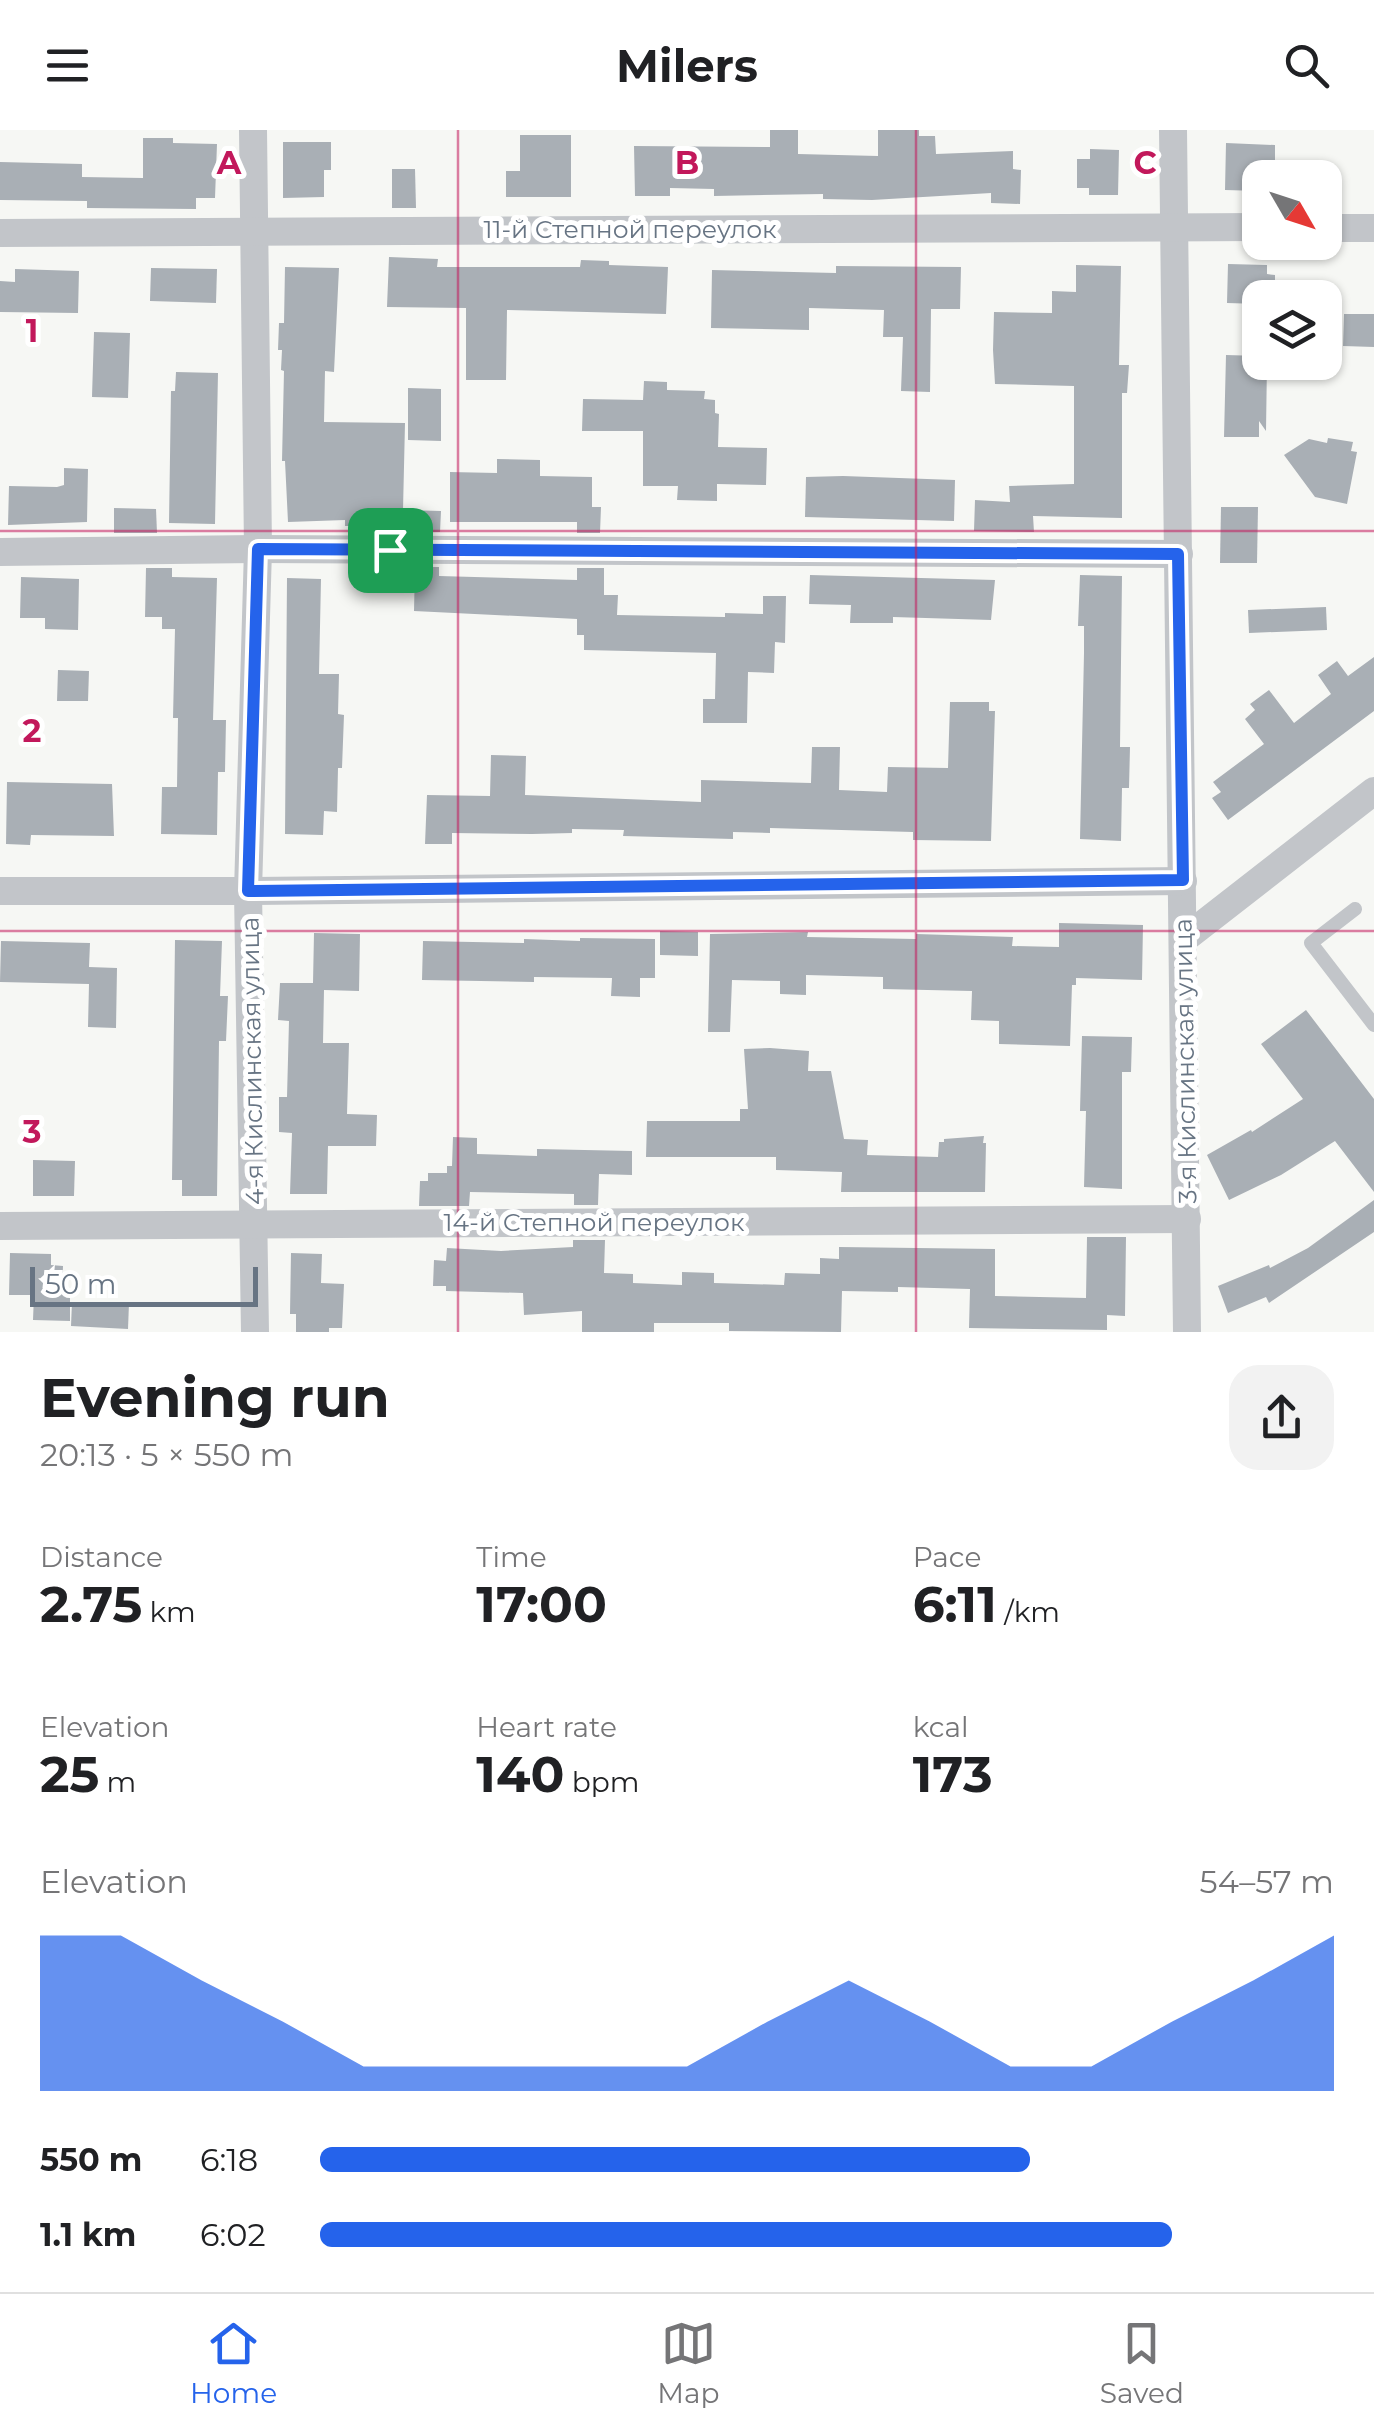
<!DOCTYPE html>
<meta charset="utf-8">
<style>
:root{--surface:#fff;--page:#f2f2f2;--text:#202124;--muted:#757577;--line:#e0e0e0;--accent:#2563eb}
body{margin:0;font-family:Montserrat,sans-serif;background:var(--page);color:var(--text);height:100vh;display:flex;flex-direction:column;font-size:38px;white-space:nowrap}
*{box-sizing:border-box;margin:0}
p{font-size:32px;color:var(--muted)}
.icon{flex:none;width:55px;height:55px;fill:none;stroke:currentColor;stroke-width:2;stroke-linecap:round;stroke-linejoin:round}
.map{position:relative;height:1202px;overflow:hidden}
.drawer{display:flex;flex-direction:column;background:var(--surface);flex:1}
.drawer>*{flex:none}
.needle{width:65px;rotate:129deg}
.buttons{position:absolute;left:1242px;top:30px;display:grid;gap:20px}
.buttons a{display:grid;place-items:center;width:100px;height:100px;border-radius:20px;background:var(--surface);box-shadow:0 2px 8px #0004;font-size:50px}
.scale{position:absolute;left:30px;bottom:25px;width:228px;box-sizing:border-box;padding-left:10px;border:5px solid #677483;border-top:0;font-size:28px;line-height:35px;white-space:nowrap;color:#677483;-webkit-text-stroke:8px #fff;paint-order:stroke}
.pin{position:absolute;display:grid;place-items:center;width:85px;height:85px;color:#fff;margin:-42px;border-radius:20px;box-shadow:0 5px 15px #0006}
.round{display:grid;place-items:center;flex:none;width:105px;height:105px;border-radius:30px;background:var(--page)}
.summary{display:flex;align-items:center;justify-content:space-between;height:170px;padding:0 40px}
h1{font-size:55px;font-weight:700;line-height:75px}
.figures{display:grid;grid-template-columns:repeat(3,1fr);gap:15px;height:170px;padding:10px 40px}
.figures div{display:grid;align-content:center}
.figures b{font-size:50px;font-weight:700}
.figures small{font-size:28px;font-weight:400}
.figures p{font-size:28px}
.chart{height:280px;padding:20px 40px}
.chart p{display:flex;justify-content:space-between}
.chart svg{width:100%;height:180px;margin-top:10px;fill:var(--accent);opacity:.7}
ul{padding:0 40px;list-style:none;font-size:32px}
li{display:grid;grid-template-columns:160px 120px 1fr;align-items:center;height:75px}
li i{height:25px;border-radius:12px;background:var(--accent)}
header{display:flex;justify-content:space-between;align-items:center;height:130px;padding:0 40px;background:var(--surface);font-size:45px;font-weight:700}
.dock{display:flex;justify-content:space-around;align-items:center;height:140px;border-top:2px solid var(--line);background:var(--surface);font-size:28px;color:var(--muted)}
.dock a{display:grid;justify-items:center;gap:5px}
.dock .on{color:var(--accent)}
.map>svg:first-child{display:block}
.building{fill:#a9afb5}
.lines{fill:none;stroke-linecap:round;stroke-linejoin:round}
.lane{stroke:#c2c5c9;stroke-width:14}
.street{stroke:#c2c5c9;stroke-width:28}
.route-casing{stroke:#fff;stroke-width:20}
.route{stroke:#2563eb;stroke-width:12}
.grid{fill:none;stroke:#c2185b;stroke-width:2.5;stroke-opacity:0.55}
.labels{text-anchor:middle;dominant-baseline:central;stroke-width:10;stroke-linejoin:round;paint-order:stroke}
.street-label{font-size:25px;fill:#677483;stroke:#fff}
.grid-label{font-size:32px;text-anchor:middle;font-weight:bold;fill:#c2185b;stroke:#fff;stroke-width:10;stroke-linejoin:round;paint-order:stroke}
</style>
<header><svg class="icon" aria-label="menu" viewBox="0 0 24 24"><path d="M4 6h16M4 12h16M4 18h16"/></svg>Milers<svg class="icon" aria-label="search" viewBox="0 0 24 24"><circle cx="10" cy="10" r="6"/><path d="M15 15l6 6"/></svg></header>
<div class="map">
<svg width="1374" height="1202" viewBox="0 0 1374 1202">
<rect width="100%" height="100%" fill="#f6f7f4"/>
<g class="building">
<polygon points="770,0 798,0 798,24 878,26 878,0 919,0 919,6 935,6 936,24 1013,21 1013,39 1021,40 1020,74 991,73 991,63 872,70 823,69 823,64 714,66 714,59 670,58 670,66 635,66 634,16 770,17"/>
<polygon points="520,5 571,5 571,67 506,67 506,41 520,41"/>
<polygon points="143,8 173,8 173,13 217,14 215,68 196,68 196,79 87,78 87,71 0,70 0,32 82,34 82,47 143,48"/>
<polygon points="283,12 331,12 331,40 324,40 324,67 283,68"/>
<polygon points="1226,13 1275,15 1275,48 1260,48 1260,61 1225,60"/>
<polygon points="1090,19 1119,20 1118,65 1089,65 1089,58 1077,58 1077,29 1090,29"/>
<polygon points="392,39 415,39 416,78 392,78"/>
<polygon points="389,127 438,129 437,137 580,137 581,130 609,131 609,135 668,137 666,184 507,180 506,250 466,250 466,178 387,177"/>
<polygon points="1228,134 1267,135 1267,144 1275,145 1275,168 1260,168 1260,174 1227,173"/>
<polygon points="1076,135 1121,136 1119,235 1129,235 1127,263 1122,263 1122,388 1033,386 1034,402 974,401 975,370 1010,372 1009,356 1074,354 1074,256 995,254 993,220 994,182 1052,183 1052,161 1076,162"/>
<polygon points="836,136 961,137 960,179 931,179 930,262 901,261 903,207 883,207 884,180 809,178 809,200 711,198 712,140 836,143"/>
<polygon points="285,137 339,138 334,242 325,241 324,292 405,293 403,380 441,381 440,402 386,402 386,396 345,396 345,390 288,392 285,331 282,331 284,241 281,240 282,220 278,220 279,193 284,193"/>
<polygon points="151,138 217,139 216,173 150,171"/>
<polygon points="15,139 79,141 78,183 0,182 0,151 15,152"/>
<polygon points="1344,184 1374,184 1374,217 1343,216"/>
<polygon points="94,202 130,203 128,268 92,267"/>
<polygon points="1226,225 1260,226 1260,232 1267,232 1266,301 1259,291 1259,307 1224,307"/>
<polygon points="176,242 218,243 215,394 169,393 171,261 175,261"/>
<polygon points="644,251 667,252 667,260 705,261 704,269 715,270 715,283 719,284 718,317 767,318 766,355 717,354 717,371 677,370 678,356 643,356 643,301 582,301 583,269 643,270"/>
<polygon points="408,258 441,259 441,311 408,310"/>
<polygon points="1328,308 1353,312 1351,321 1357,322 1347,374 1315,367 1284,325 1309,309 1327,313"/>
<polygon points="497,329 540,330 540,346 592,347 592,377 601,377 600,403 577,403 577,392 450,392 450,342 497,343"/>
<polygon points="64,338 88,339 87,392 8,395 9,356 57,357 64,355"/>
<polygon points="843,346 955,350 954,391 805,387 806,347"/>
<polygon points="1221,377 1258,377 1257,433 1220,433"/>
<polygon points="114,378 156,379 157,403 114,403"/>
<polygon points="415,437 439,437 439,446 577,450 577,438 604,438 604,465 618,465 617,485 725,487 725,483 763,484 763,466 786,466 785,513 775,512 774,543 748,542 747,593 703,593 703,569 715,569 716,523 584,520 584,505 577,505 577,489 414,481"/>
<polygon points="146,438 172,438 172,447 217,448 213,590 226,590 225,642 218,642 217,705 161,704 162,657 177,657 178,588 173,588 175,499 162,499 162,487 145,487"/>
<polygon points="810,445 995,450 991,490 893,487 893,493 850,493 851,475 809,474"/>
<polygon points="1080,445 1122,446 1120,617 1130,617 1129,658 1122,658 1121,711 1080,709 1084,523 1084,496 1078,496"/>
<polygon points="21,447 79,449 78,500 45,499 45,488 20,488"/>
<polygon points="287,448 321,449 319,544 339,544 338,584 344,585 342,638 338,638 337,682 324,681 323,705 285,704"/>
<polygon points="1326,477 1327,500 1249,503 1248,480"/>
<polygon points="1374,527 1374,581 1228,690 1212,668 1221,662 1213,652 1264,614 1245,589 1255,580 1250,574 1269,560 1294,593 1331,564 1318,545 1337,531 1348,546"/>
<polygon points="58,540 89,541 88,571 57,571"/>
<polygon points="950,572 989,572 989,581 995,581 991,711 913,710 913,702 770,698 770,703 733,702 733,709 623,706 624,700 572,699 572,703 532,704 452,703 452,714 425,714 427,665 490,666 491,625 526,626 525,665 701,672 701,650 811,653 812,617 840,617 839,660 887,662 888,637 948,638"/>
<polygon points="7,652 112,654 114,706 31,705 30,715 6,714"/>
<polygon points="1059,793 1143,795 1142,850 1076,848 1076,855 1072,855 1070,916 999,914 999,891 971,890 972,861 883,859 883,847 806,845 806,865 780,864 780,851 732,850 730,902 708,902 710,804 808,802 807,807 916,809 916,804 1013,807 1012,816 1059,817"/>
<polygon points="660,801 698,802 698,826 660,825"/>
<polygon points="314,803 360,804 359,861 324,860 323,913 349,913 347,984 377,985 376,1016 328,1016 327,1064 290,1064 292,1003 279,1002 279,967 287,967 289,891 278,890 280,853 313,853"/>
<polygon points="580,808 655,809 655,848 640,848 640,867 611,866 612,848 534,847 534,852 422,850 423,811 524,813 524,809 580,811"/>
<polygon points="175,810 222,811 220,866 228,866 226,911 219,911 217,1066 182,1066 182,1050 172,1050"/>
<polygon points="1,811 90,813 89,837 117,838 116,898 88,897 89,854 0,852"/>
<polygon points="1306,880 1374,969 1374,1062 1335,1011 1281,1045 1229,1070 1207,1025 1251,1000 1252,1002 1303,969 1261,914"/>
<polygon points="1082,906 1132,907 1131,942 1122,942 1122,1059 1084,1057 1086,981 1080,981"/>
<polygon points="770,918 809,921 808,941 831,941 844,1009 868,1010 867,1025 938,1027 939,1012 944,1012 944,1009 984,1006 983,1013 986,1013 985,1062 841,1062 842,1042 776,1040 776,1027 646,1027 647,991 740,991 740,979 748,979 744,919"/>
<polygon points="453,1007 477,1008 477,1024 537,1026 537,1019 632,1021 632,1045 599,1044 598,1075 574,1075 574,1064 470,1062 469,1076 419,1076 420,1051 428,1051 428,1043 447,1043 447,1036 452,1036"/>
<polygon points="33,1030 75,1031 74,1066 33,1066"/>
<polygon points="1374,1070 1374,1102 1269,1173 1266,1167 1228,1183 1218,1156 1269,1135 1270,1138 1308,1118"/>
<polygon points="1087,1107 1126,1107 1125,1186 1107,1185 1107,1200 969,1198 970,1159 898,1157 898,1162 842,1161 841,1202 729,1201 729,1193 654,1193 654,1202 582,1202 582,1181 524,1185 523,1163 446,1161 446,1156 433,1156 434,1130 446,1131 447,1118 501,1121 573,1117 573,1110 605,1110 604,1143 633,1144 633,1153 682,1155 682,1142 714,1143 714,1153 784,1155 785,1143 820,1144 820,1128 839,1129 839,1117 995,1119 995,1166 1086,1168"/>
<polygon points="10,1123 51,1124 51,1135 63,1136 62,1163 70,1164 70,1191 33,1190 34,1165 9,1165"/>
<polygon points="291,1123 322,1124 321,1153 344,1154 342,1198 329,1198 329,1202 296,1202 296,1184 290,1184"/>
<polygon points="72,1172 129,1173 128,1199 71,1196"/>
</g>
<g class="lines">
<polyline class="lane" points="1355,779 1311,813 1374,895"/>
<g class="street">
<polyline points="253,0 258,419 248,761 255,1202"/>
<polyline points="1173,0 1187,1202"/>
<polyline points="1325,98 1374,98"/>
<polyline points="0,103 1260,97"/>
<polyline points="0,422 258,419 1179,424"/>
<polyline points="0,761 248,761 1183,751"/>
<polyline points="1184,809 1374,661"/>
<polyline points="0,1096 1187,1089"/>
</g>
</g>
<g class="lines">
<g class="route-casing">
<polygon id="route" points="258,419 1178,424 1183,750 248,761"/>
</g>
<use href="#route" class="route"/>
</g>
<path class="grid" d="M458,0v1202M916,0v1202M0,401h1374M0,801h1374"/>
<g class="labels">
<g class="street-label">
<text x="630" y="99">11-й Степной переулок</text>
<text transform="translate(252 931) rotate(-91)">4-я Кислинская улица</text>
<text transform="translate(1185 931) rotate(-91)">3-я Кислинская улица</text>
<text x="594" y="1092">14-й Степной переулок</text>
</g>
</g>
<g class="grid-label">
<text x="229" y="44">A</text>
<text x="687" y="44">B</text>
<text x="1145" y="44">C</text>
<text x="32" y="212">1</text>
<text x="32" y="612">2</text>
<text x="32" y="1013">3</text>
</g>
</svg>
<div class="buttons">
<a><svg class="needle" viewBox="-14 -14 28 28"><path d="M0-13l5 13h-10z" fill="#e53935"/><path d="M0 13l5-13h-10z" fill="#757577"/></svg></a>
<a><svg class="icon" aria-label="layers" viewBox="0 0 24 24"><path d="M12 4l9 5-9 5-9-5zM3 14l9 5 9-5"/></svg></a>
</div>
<div class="scale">50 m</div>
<div class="pin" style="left:390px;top:420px;background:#1e9e55"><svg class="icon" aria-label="arrive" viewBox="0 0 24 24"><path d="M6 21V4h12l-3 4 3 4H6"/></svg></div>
</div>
<section class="drawer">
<div class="summary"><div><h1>Evening run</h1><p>20:13 · 5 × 550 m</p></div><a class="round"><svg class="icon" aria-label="share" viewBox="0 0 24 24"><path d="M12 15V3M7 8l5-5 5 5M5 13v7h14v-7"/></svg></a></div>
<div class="figures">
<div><p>Distance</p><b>2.75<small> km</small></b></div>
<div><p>Time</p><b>17:00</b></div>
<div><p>Pace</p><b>6:11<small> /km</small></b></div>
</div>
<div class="figures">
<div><p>Elevation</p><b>25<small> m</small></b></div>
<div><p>Heart rate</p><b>140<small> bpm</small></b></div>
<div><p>kcal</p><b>173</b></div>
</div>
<div class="chart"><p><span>Elevation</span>54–57 m</p>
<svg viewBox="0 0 160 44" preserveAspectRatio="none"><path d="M0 44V6L10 6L20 17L30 27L40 38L50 38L60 38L70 38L80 38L90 27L100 17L110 27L120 38L130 38L140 27L150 17L160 6V44z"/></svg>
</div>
<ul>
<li><b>550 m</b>6:18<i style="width:70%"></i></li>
<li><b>1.1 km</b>6:02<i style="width:84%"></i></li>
</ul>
</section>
<nav class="dock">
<a class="on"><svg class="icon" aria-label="home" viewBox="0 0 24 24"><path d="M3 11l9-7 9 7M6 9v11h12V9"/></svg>Home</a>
<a><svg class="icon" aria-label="map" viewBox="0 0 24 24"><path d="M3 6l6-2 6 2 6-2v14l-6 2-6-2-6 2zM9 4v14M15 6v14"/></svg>Map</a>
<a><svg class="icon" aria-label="saved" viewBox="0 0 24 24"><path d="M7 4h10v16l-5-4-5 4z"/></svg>Saved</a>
</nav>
